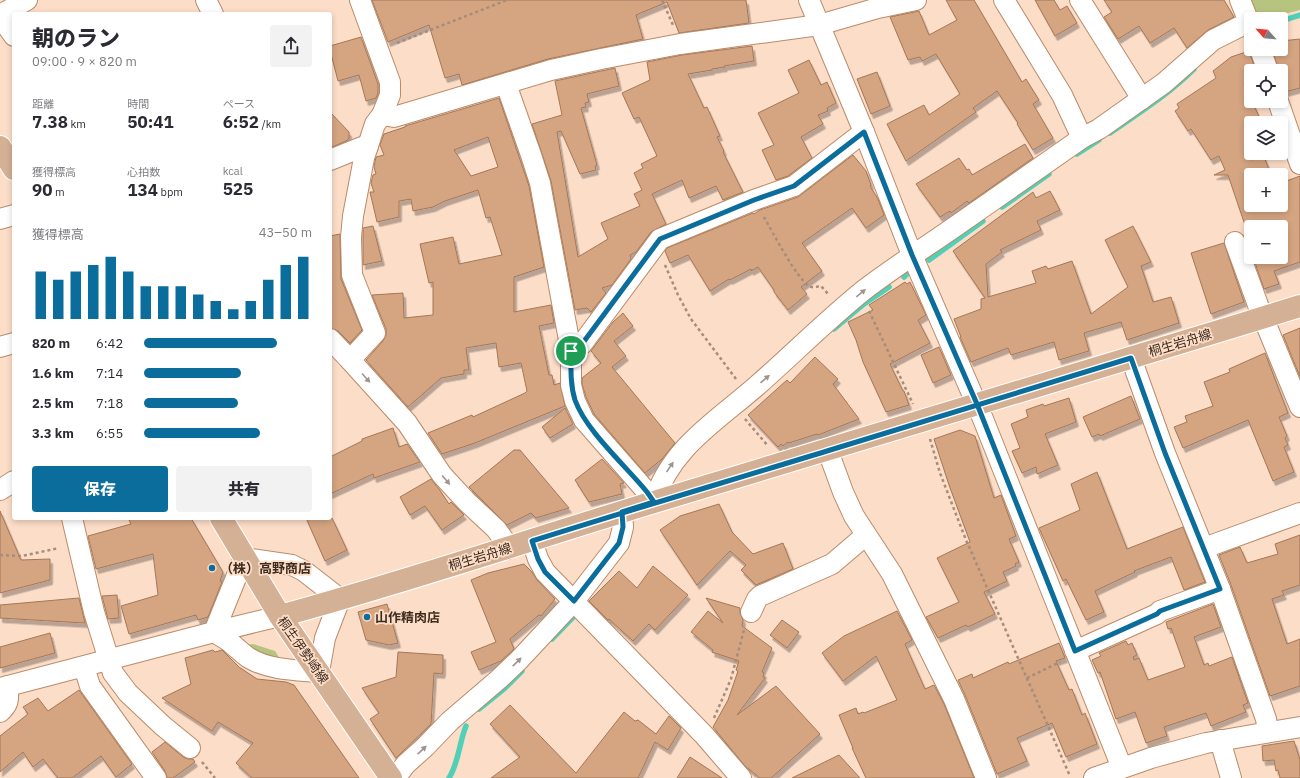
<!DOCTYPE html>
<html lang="ja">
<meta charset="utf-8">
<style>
:root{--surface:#fff;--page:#f2f2f3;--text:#2b2b33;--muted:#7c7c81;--accent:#0a6d9b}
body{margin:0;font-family:"IBM Plex Sans","Noto Sans JP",sans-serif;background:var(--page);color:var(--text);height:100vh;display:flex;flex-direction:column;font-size:15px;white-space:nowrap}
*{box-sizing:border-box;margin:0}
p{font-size:13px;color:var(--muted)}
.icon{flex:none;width:22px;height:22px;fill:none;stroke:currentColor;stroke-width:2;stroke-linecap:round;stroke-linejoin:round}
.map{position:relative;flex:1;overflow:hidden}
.side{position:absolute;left:12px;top:12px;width:320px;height:508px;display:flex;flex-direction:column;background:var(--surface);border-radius:4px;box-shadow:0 2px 6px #0003}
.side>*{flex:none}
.needle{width:26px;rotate:297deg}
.fabs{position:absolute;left:1244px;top:12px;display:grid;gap:8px}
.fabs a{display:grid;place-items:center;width:44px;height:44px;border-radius:4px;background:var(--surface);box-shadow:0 2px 6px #0003;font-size:20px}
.pin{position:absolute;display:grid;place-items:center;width:34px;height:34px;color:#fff;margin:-17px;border:2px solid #fff;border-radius:50%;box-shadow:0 1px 4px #0007}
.round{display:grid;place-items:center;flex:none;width:42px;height:42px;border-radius:4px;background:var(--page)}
.headline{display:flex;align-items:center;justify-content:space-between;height:68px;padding:0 20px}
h1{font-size:22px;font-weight:800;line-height:30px}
.figures{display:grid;grid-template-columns:repeat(3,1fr);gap:6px;height:68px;padding:4px 20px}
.figures div{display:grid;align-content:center}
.figures b{font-size:17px;font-weight:800}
.figures small{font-size:11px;font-weight:400}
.figures p{font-size:11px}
.chart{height:112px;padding:8px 20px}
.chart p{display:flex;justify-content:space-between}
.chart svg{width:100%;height:72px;margin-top:4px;stroke:var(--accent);stroke-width:6}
.button{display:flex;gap:8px;margin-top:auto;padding:8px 20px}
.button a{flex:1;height:46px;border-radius:4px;background:var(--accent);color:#fff;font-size:16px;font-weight:800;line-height:46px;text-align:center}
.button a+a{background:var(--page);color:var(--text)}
ul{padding:0 20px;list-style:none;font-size:13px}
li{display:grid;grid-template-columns:64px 48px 1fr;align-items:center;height:30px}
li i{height:10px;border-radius:5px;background:var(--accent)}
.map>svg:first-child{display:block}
.green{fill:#b7c480}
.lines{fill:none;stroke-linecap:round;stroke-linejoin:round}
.stream{stroke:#50d0b6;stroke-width:5.5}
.building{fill:#d5a582;stroke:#a47756;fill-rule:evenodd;filter:url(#shadow)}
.minor-casing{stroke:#ba8b69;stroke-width:22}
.major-casing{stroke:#fff;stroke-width:24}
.path{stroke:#a68c7a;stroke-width:2.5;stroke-dasharray:3 3;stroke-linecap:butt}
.minor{stroke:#fff;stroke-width:20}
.major{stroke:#d4b095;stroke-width:22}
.oneway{fill:#9e958e}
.route-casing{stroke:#fff;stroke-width:8}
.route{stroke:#0a6d9b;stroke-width:5}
.poi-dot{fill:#0a6d9b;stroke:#fcddc8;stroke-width:1.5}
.labels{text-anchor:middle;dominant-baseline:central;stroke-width:3.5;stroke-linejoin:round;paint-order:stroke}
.street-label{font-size:13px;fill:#3e2b1d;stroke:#fcddc8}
.poi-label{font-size:13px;font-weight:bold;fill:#3e2b1d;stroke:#fcddc8;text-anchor:start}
</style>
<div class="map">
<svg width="1300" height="778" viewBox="0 0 1300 778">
<defs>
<filter id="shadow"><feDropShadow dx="2.5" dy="4.5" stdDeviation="0" flood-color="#0004"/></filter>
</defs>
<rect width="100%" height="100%" fill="#fcddc8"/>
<g class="green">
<polygon points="1251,0 1300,0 1300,10 1264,19 1259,19"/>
<polygon points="253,644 275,651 280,659 268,660 247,645"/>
</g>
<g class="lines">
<g class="stream">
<polyline points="1281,21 1300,15"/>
<path d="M1110,133c29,-20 59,-39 84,-64"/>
<polyline points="1077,154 1099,140"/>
<polyline points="1002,207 1049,174"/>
<polyline points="929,260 983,221"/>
<polyline points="904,277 908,273"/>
<polyline points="834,329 864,304 889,287"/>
<polyline points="552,639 576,614"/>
<polyline points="479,709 505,688 522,671"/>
<path d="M449,778c10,-16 10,-35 17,-52"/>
</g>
</g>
<g class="building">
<polygon points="372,0 746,0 749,23 679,33 667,2 636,15 643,39 548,59 462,85 459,74 445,78 429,25 388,42"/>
<polygon points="946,0 974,0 1022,82 1026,79 1039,100 1033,104 1053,138 1033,150 1017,124 1018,123 997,91 973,108 976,112 906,161 887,124 924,105 929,115 960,94 936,54 922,61 920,57 908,60 890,17 919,11 929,35 957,20"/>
<polygon points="1035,0 1054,0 1060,10 1067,6 1077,23 1055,36"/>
<polygon points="1104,0 1224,0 1234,17 1208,30 1187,48 1174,28 1150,43 1139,26 1118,39 1104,17 1112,12"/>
<polygon points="361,37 378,84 378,93 376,98 366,101 359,75 338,81 330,50 330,46"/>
<polygon points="1300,39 1300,88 1285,92 1283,91 1281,85 1281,71 1279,71 1272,49 1281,49 1281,41"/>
<polygon points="752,46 754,61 724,66 725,67 712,69 712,70 688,74 704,108 707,107 720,136 717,137 724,151 723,152 743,192 723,200 716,186 689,198 682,180 652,194 666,224 651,232 636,252 630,255 631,259 612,285 602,288 606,293 591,312 587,308 575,310 551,181 532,124 562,115 555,81 615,68 619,86 587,94 589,102 585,103 586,107 581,108 597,165 595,166 596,170 580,174 561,131 557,132 578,257 608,239 601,223 640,206 634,194 642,190 634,173 643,168 641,164 657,156 639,117 634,119 622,93 650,80 647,62 682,55"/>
<polygon points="1249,51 1256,71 1251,71 1251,81 1244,84 1262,123 1251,123 1251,160 1263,154 1271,175 1251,175 1251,205 1281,205 1281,183 1300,176 1300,262 1274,271 1279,284 1264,289 1253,257 1281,257 1281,227 1251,227 1251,233 1248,234 1228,175 1214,175 1225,170 1219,156 1211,160 1191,129 1188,131 1175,111 1179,108 1177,104 1216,78 1213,71 1231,57"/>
<polygon points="809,60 821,85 827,82 836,103 827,108 828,111 818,115 823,124 801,137 812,158 788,176 776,180 762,150 774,145 758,113 799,93 788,70"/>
<polygon points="877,72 890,106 871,114 857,79"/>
<path d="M499,98l30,88 15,81 -30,10v35l37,-7 3,18 -15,3 10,49h3l2,10 6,-2 5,23 -90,37 -33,11 -14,-21 44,-18 1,2 52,-24 2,-2 -6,-28 -22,4 -3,-24 -30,5 3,22h-5v4l-23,4 -33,29 -42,-47 17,-19 3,-6v-6l-14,-34 31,-2 1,25 29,-3v-33l-4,1 -9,-39 33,-7 6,27 43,-9 -12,-38 -4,1 -8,-28 -33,11 -12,6 -20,4 -2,-12 -12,2v16l-22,5 -7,-30h4l-3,-9 2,-8 3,-1 -2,-7 2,-10 8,-2 -4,-10 4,-11 21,-7v-1zM488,137l10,30 -27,9 -17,-26z"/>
<polygon points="330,112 349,132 349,138 346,141 330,148"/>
<polygon points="1025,144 1033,158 969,203 967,201 951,213 950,211 940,217 916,184 959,158 967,170 969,169 972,175"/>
<polygon points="853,155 866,171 871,185 870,186 878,199 884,215 866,228 852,208 802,243 822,271 801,287 807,294 788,310 774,292 774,290 758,267 751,271 751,269 730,280 729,279 710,291 688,255 670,263 665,251 667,248 753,213 754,214 760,210 798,197"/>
<polygon points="1050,191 1060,210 1037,221 1041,230 1000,250 1002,252 986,264 988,297 1036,283 1032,271 1046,266 1048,269 1072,261 1091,314 1128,287 1105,240 1133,226 1151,262 1141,266 1153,302 1171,297 1179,323 1127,340 1121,322 1084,333 1089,351 1059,360 1054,342 1011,355 1008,348 971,362 960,337 961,337 954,319 981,309 981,299 985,298 953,251 1033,192 1036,198"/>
<polygon points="373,226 382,261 363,265 363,228"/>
<polygon points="340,234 341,279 362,330 350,343 338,331 330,328 330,236"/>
<polygon points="1251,235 1251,252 1245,237"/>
<polygon points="1224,243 1244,302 1211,314 1191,253"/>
<polygon points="905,282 907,284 910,282 926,315 918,320 930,343 890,364 903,391 904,391 909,405 886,412 863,362 856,340 848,322 873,310 869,305"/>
<polygon points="623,313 633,326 614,341 626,356 612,367 675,443 662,459 645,473 594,414 586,397 582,384 582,378 601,363 591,351 613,322"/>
<polygon points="1300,328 1300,377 1283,335"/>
<polygon points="939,347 951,375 933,383 921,355"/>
<polygon points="1265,353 1288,413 1279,417 1287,436 1285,438 1288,445 1284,447 1294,472 1273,481 1248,420 1183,448 1174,427 1187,422 1185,416 1213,406 1204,382 1230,372 1229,369"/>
<polygon points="815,357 838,379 833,384 859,419 818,435 817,434 789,443 788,442 783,446 781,444 778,447 748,415 787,380 790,383"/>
<polygon points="1131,396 1140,419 1100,436 1099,434 1092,437 1083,417"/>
<polygon points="1069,398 1076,422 1045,434 1058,465 1037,474 1036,467 1022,473 1012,451 1020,448 1011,424 1028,417 1026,410 1043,404 1044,406"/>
<polygon points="565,408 573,424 550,438 542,427"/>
<polygon points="393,428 399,447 407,444 420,462 374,478 373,474 330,494 330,457 362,441 362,439"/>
<polygon points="960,430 975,436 994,498 1001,495 1016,536 1009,539 1019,562 1015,564 1016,566 1003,572 1007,581 984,592 995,614 968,627 966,625 938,638 926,617 959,602 937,558 970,542 949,485 934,439"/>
<polygon points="514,450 520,450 569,508 536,518 531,513 507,525 469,487"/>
<polygon points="602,459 624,483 620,484 622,494 589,502 575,480"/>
<polygon points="1097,472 1127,549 1183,527 1205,582 1184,590 1171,557 1134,571 1135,572 1095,591 1104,612 1086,620 1066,579 1063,581 1039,528 1080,510 1071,484"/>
<polygon points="431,479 439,489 449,504 451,502 464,515 442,530 425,506 410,515 400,497"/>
<polygon points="719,504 732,532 753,554 783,543 793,569 756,585 741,570 746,565 730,551 697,585 660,530 680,516"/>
<polygon points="0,511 21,560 50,559 50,580 0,593"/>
<polygon points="128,518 191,518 223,572 220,581 222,582 208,617 198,620 196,615 129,634 121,606 158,595 153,554 96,569 88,536 131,524"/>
<polygon points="306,518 332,518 347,550 325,561"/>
<polygon points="1300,535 1300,585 1282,591 1284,595 1272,599 1287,644 1300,639 1300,686 1270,696 1231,585 1219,555 1240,547 1247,563 1278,554 1275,544"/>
<polygon points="524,564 532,572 537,580 555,599 541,616 539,615 510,639 514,649 501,661 479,670 471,652 496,642 471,580 488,573"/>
<polygon points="653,566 688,595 655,630 649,624 633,641 609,619 608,620 589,601 619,571 637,588"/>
<polygon points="117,595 119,618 108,619 102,596"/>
<polygon points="79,598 85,623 0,618 0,605"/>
<polygon points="706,598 740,608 740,613 743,620 742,626 772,648 762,672 764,673 763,677 765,678 737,715 776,686 820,734 771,778 760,778 745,766 713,727 728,700 738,671 736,670 739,661 712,652 713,650 691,632 708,611 723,623"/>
<polygon points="387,604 398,643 389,645 366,640 358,612"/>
<polygon points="1213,604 1221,627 1194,637 1204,665 1208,663 1209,666 1232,657 1248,703 1243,705 1246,712 1211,726 1206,713 1164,727 1167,736 1146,743 1135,712 1116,719 1100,672 1098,673 1092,660 1101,656 1099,653 1126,641 1128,645 1132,643 1137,655 1133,657 1134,660 1139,658 1148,680 1185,667 1171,628 1168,629 1166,622"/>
<polygon points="897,611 912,640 905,644 925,689 934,685 944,704 974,778 866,778 852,748 853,748 839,715 856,708 858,714 863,712 864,713 897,700 876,656 843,681 822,653 844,636"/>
<polygon points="782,620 799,632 787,648 770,635"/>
<polygon points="50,633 55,653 0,668 0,647"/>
<polygon points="1059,643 1065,658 1056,661 1069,690 1072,689 1082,715 1085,713 1097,744 1066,757 1052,723 1017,738 1027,761 997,774 965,695 958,680 972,674 973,678 1008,662 1009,664"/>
<polygon points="213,650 215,652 222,650 239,667 257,679 286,682 294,685 359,778 252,778 236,763 253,743 218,722 212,731 162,698 191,684 185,658"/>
<polygon points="398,652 443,655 443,671 442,674 434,673 431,724 396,758 370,719 379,713 362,688 396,677"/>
<polygon points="79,690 132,764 116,777 101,756 72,778 58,778 43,759 33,767 23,752 0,772 0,736 28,714 23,707 38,698 48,711"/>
<polygon points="510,705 576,773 624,712 635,721 638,720 656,734 669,716 681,728 668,750 655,742 638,778 491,778 520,757 490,724"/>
<polygon points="1294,741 1300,760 1300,778 1280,778 1278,770 1276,771 1274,760 1263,761 1262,746"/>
<polygon points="165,742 183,757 188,759 193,759 195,762 173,778 167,778 165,771 152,752"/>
<polygon points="839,755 860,778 792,778"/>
<polygon points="690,757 722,778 677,778"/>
</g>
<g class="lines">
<g class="minor-casing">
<g id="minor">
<polyline points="206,0 213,14"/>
<polyline points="809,0 864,132 912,255 983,419 1122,768"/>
<polyline points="1004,0 1062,95 1082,138"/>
<polyline points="1080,0 1142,99"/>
<polyline points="1240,0 1251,27"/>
<polyline points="0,15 27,0"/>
<polyline points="0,16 14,36"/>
<polyline points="1260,49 1268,71"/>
<polyline points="506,84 531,155 540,183 571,351 571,385 575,401 584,420 647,492 654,502"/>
<polyline points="1278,101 1300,164"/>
<polyline points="382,115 394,117 551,70 601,59 680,44 819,25 878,8 916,0"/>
<polyline points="330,160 362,147 368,146"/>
<polyline points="0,219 14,215"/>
<polyline points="1235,242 1258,305 1300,407"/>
<polyline points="330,339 350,360 407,423 442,475 467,502 496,529 504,540 507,549"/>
<polyline points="0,347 14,343"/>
<polyline points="571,351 576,349 582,344 660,239 754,200 794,186 864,132"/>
<polyline points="1131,358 1165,453 1220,589 1266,719 1268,732"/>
<polyline points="350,360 375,333 352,275 351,237 353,216 364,158 375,124 382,115 390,95 390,82 360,0"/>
<polyline points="828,451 843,492 854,516 892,574 954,699 986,778"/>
<polyline points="0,490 14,481"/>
<path d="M654,502c16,-55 66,-83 106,-119 35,-31 68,-64 104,-93 33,-25 68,-47 102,-71 39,-27 77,-54 116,-81l17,-9 65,-46 49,-43 36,-18"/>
<polyline points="72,518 94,612 113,673 128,693 163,726 190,748"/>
<polyline points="532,541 538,559 545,572 704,735 741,778"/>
<polyline points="1204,548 1300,513"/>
<path d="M244,558l48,7 12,6 36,28 -15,39 -6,34c-23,-2 -50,-2 -70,-14 -6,-4 -11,-9 -17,-14 -5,-5 -12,-8 -18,-12z"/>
<polyline points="751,612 757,599 760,596 832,564 866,535"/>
<polyline points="1075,651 1157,614 1160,611 1220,589"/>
<polyline points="84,667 90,686 156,778"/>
<polyline points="0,688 214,632 280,616"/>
<path d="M0,712c10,-9 8,-13 8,-26"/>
<polyline points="1220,740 1231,778"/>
<polyline points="395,778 406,764 425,747 450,721 499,679 519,660 574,601 619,543 623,527 622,512"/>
<polyline points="1094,778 1151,758 1206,743 1300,727"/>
</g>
</g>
<g class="major-casing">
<g id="major">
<polyline points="0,147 14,169"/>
<polyline points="221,518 280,616 391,778"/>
<path d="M280,616c126,-34 249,-76 374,-114 215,-65 431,-129 646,-196"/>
</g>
</g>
<g class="path">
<polyline points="662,0 673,25"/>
<polyline points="397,43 507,0"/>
<path d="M764,217c8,14 33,62 45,69 5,3 8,0 12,0l8,9"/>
<polyline points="665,265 678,295 691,319 736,379"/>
<polyline points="869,311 913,404"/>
<polyline points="745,419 768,446"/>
<polyline points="930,439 940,473 966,540 1070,776"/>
<polyline points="0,555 22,556 59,548"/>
<polyline points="1027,678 1060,662"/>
<polyline points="714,718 731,679 744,630"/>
<polyline points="202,762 215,778"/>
</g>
<use href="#minor" class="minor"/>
<use href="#major" class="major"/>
</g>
<defs><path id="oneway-solid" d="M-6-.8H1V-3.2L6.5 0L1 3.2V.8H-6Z"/></defs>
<g class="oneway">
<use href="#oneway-solid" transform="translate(861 293) rotate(-39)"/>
<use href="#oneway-solid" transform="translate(366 378) rotate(48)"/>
<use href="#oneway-solid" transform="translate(765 379) rotate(-41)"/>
<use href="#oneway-solid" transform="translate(670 467) rotate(-56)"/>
<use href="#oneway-solid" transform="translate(446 480) rotate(49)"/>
<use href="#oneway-solid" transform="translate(517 662) rotate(-44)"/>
<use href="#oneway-solid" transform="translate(422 750) rotate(-43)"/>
</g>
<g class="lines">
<g class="route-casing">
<path id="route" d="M571,351c0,16 -1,33 4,49 11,31 51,66 72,92l7,10 -32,10 1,15 -4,16 -45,58 -29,-29 -7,-13 -6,-18c98,-31 197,-60 295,-90 101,-30 202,-62 304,-93l34,95 55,136 -60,22 -3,3 -82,37 -92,-232 -6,-15 -65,-149 -48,-123 -70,54 -40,14 -94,39 -78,105 -6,5 -5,2"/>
</g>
<use href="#route" class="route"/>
</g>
<g class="poi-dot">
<circle cx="212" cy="568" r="4"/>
<circle cx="367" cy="617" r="4"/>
</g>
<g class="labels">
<g class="street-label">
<text transform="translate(1180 343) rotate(-17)">桐生岩舟線</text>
<text transform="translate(480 557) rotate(-17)">桐生岩舟線</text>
<text transform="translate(303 650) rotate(55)">桐生伊勢崎線</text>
</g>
<g class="poi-label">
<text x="220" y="568">（株）高野商店</text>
<text x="375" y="617">山作精肉店</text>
</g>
</g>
</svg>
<div class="fabs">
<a><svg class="needle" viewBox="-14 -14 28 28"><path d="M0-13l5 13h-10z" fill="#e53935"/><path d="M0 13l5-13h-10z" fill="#7c7c81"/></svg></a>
<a><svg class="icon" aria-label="locate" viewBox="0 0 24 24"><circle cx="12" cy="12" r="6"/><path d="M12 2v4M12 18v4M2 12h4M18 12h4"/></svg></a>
<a><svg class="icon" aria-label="layers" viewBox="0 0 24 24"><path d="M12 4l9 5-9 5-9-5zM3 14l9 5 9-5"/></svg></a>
<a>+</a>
<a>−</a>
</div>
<div class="pin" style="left:571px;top:351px;background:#1e9e55"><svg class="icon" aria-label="arrive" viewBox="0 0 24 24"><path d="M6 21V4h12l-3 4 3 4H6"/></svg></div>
<section class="side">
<div class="headline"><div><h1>朝のラン</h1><p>09:00 · 9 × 820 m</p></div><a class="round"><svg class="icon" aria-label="share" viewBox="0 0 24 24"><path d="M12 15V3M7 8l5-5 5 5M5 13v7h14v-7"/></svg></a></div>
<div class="figures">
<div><p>距離</p><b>7.38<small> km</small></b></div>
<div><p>時間</p><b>50:41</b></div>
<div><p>ペース</p><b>6:52<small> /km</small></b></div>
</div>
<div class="figures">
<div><p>獲得標高</p><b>90<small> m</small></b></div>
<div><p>心拍数</p><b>134<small> bpm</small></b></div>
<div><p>kcal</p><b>525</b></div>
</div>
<div class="chart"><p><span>獲得標高</span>43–50 m</p>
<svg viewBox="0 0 160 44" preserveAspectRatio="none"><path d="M5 44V15M15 44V20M25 44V15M35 44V11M45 44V6M55 44V15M65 44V24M75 44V24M85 44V24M95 44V29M105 44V33M115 44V38M125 44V33M135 44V20M145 44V11M155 44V6"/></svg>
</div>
<ul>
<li><b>820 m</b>6:42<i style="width:79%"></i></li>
<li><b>1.6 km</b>7:14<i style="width:58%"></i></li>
<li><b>2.5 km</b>7:18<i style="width:56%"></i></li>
<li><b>3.3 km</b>6:55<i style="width:69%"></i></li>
</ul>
<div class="button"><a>保存</a><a>共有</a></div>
</section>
</div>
